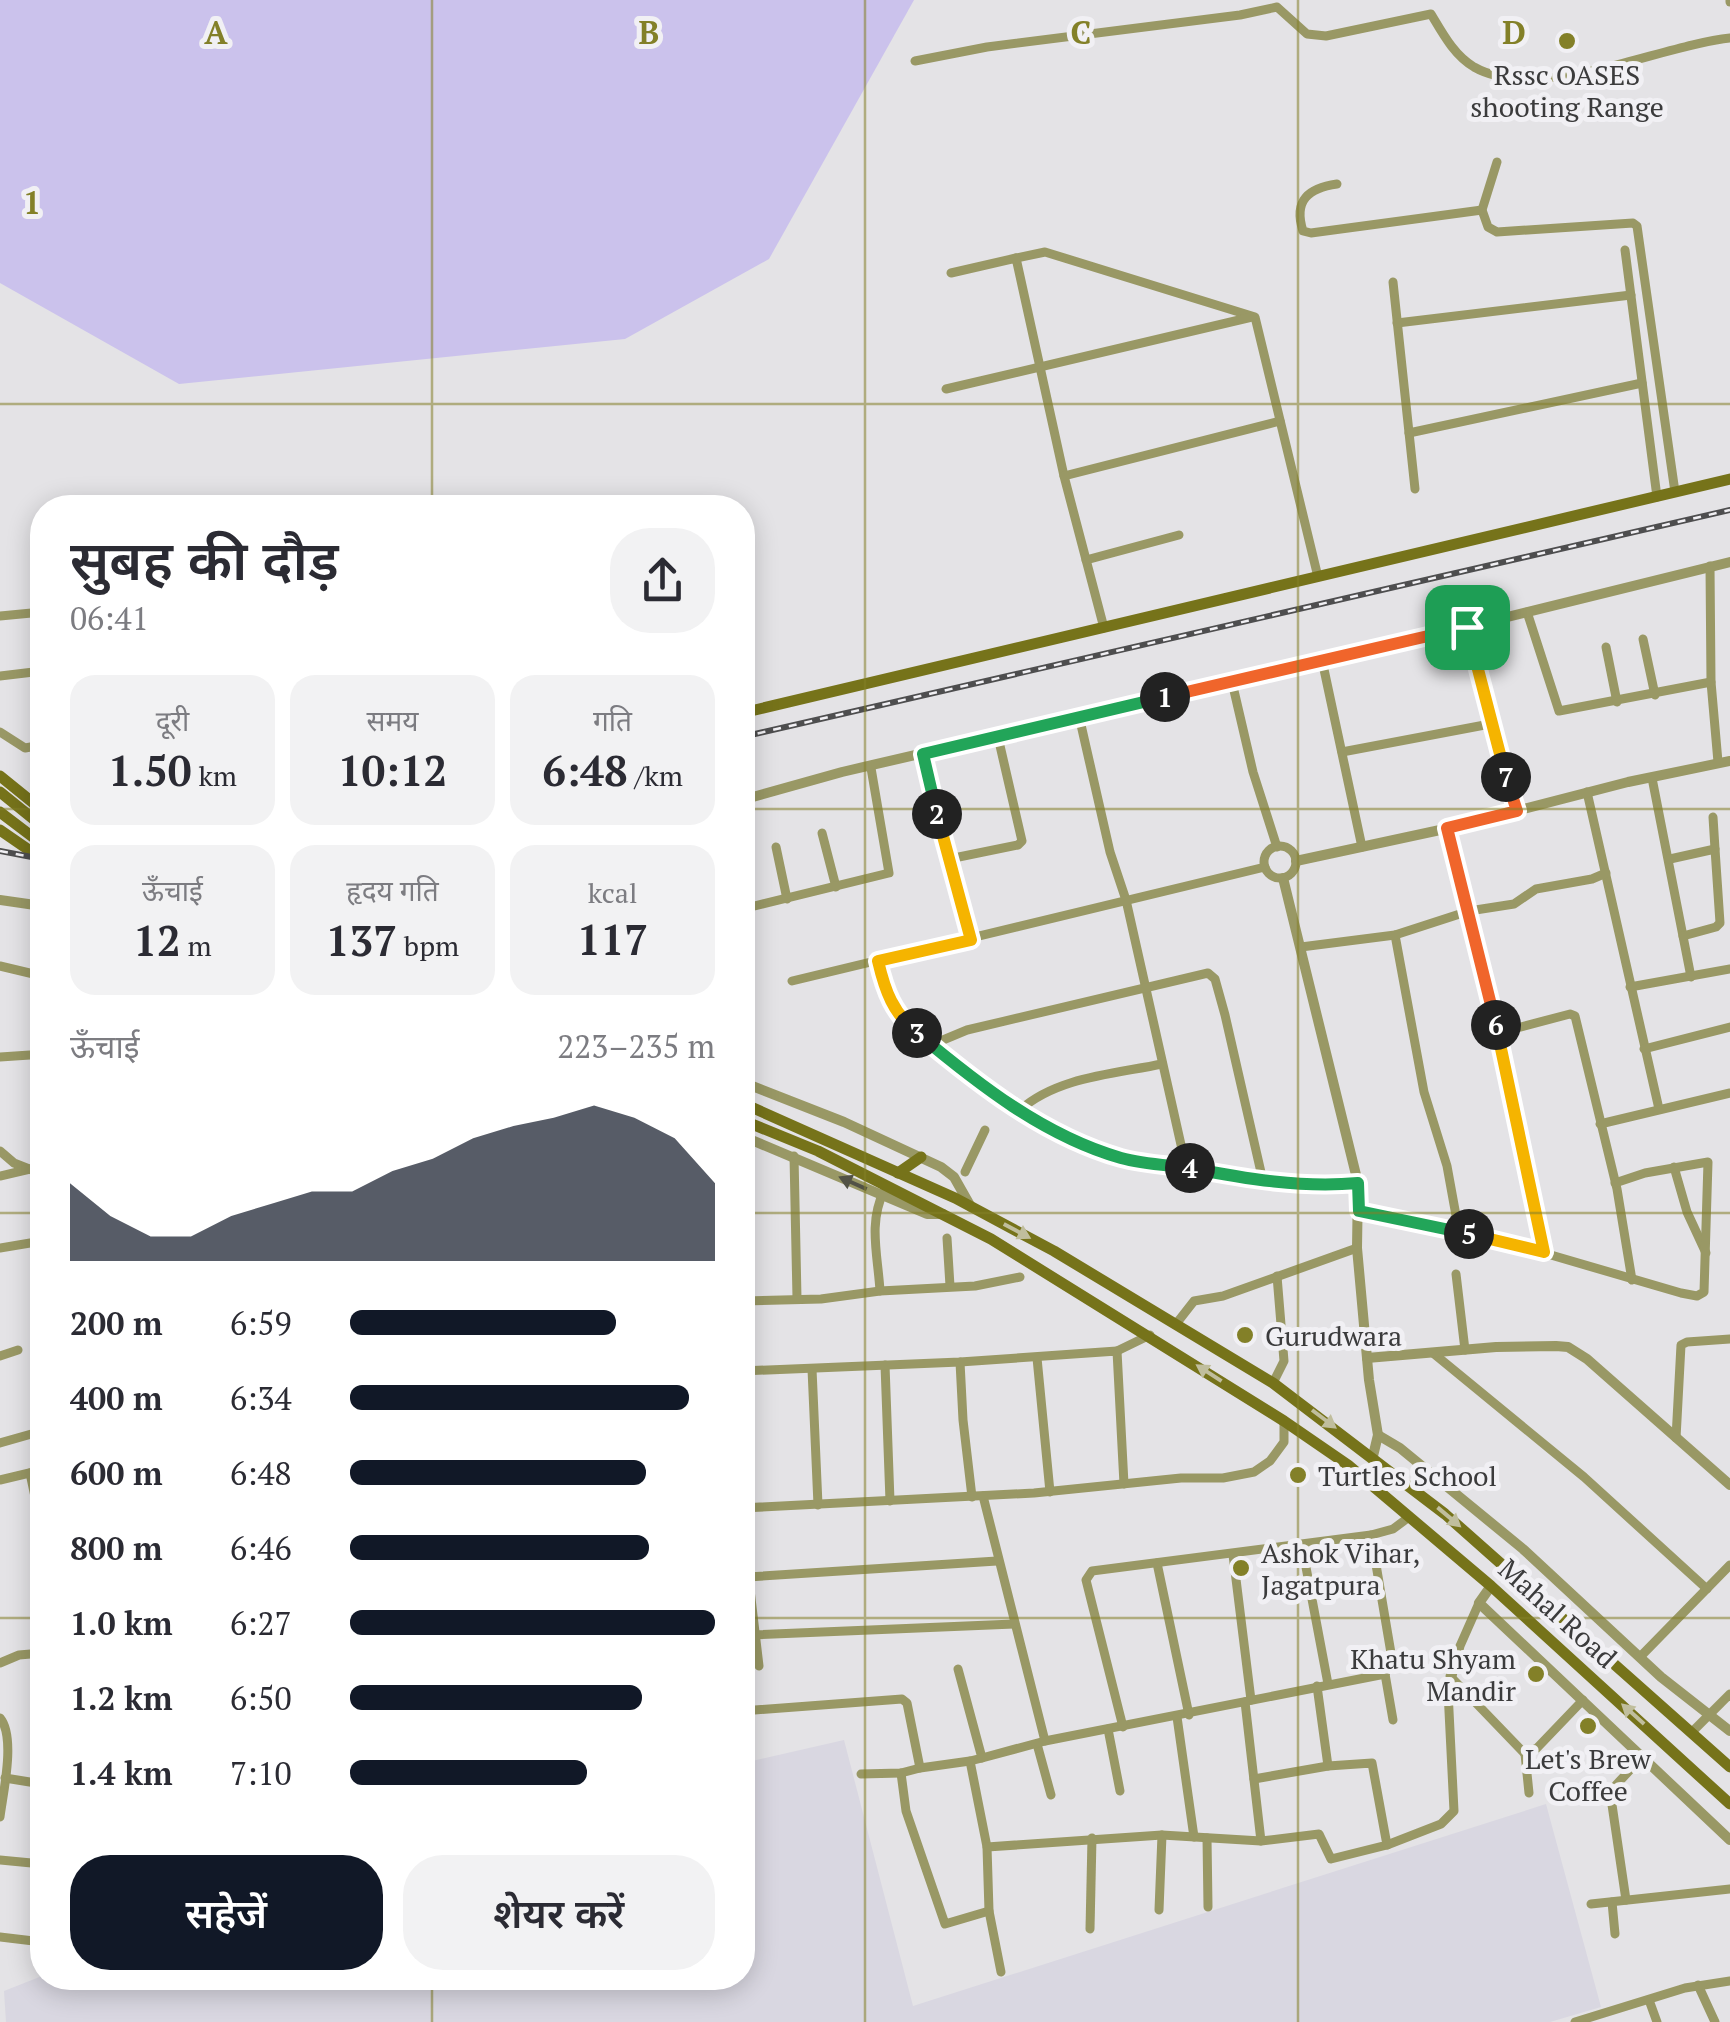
<!DOCTYPE html>
<html lang="hi">
<meta charset="utf-8">
<style>
:root{--surface:#fff;--page:#f2f2f3;--text:#2b2b33;--muted:#7c7c81;--accent:#111827}
body{margin:0;font-family:"PT Serif","Noto Sans Devanagari",serif;background:var(--page);color:var(--text);height:100vh;display:flex;flex-direction:column;font-size:38px;white-space:nowrap}
*{box-sizing:border-box;margin:0}
p{font-size:32px;color:var(--muted)}
.icon{flex:none;width:55px;height:55px;fill:none;stroke:currentColor;stroke-width:2;stroke-linecap:round;stroke-linejoin:round}
.map{position:relative;flex:1;overflow:hidden}
.panel{position:absolute;left:30px;top:495px;width:725px;height:1495px;display:flex;flex-direction:column;background:var(--surface);border-radius:40px;box-shadow:0 5px 25px #0003}
.panel>*{flex:none}
.pin{position:absolute;display:grid;place-items:center;width:85px;height:85px;color:#fff;margin:-42px;border-radius:20px;box-shadow:0 5px 15px #0006}
.km{position:absolute;width:50px;height:50px;margin:-25px;border-radius:50%;background:#222;color:#fff;font-size:28px;line-height:50px;text-align:center}
.round{display:grid;place-items:center;flex:none;width:105px;height:105px;border-radius:40px;background:var(--page)}
.overview{display:flex;align-items:center;justify-content:space-between;height:170px;padding:0 40px}
h1{font-size:55px;font-weight:600;line-height:75px}
.metrics{display:grid;grid-template-columns:repeat(3,1fr);gap:15px;height:170px;padding:10px 40px}
.metrics div{display:grid;align-content:center;border-radius:25px;background:var(--page);text-align:center}
.metrics b{font-size:42px;font-weight:600}
.metrics small{font-size:28px;font-weight:400}
.metrics p{font-size:28px}
.chart{height:280px;padding:20px 40px}
.chart p{display:flex;justify-content:space-between}
.chart svg{width:100%;height:180px;margin-top:10px;fill:var(--accent);opacity:.7}
.button{display:flex;gap:20px;margin-top:auto;padding:20px 40px}
.button a{flex:1;height:115px;border-radius:40px;background:var(--accent);color:#fff;font-size:40px;font-weight:600;line-height:115px;text-align:center}
.button a+a{background:var(--page);color:var(--text)}
ul{padding:0 40px;list-style:none;font-size:32px}
li{display:grid;grid-template-columns:160px 120px 1fr;align-items:center;height:75px}
li i{height:25px;border-radius:12px;background:var(--accent)}
.map>svg:first-child{display:block}
.built{fill:#d9d7e1}
.green{fill:#cbc2ec}
.lines{fill:none;stroke-linecap:round;stroke-linejoin:round}
.minor{stroke:#999865;stroke-width:9}
.tertiary{stroke:#999865;stroke-width:10}
.secondary{stroke:#76731a;stroke-width:11}
.rail-casing{stroke:#4e4e4f;stroke-width:6}
.rail{stroke:#f1f0f4;stroke-width:2.5;stroke-dasharray:8;stroke-linecap:butt}
.oneway{fill:#525246}
.oneway2{fill:#c0be9d}
.split-1-casing{stroke:#fff;stroke-width:20}
.split-2-casing{stroke:#fff;stroke-width:20}
.split-3-casing{stroke:#fff;stroke-width:20}
.split-4-casing{stroke:#fff;stroke-width:20}
.split-5-casing{stroke:#fff;stroke-width:20}
.split-6-casing{stroke:#fff;stroke-width:20}
.split-7-casing{stroke:#fff;stroke-width:20}
.split-8-casing{stroke:#fff;stroke-width:20}
.split-1{stroke:#f0652b;stroke-width:12}
.split-2{stroke:#22a559;stroke-width:12}
.split-3{stroke:#f5b400;stroke-width:12}
.split-4{stroke:#22a559;stroke-width:12}
.split-5{stroke:#22a559;stroke-width:12}
.split-6{stroke:#f5b400;stroke-width:12}
.split-7{stroke:#f0652b;stroke-width:12}
.split-8{stroke:#f5b400;stroke-width:12}
.grid{fill:none;stroke:#838028;stroke-width:2.5;stroke-opacity:0.55}
.poi-dot{fill:#838028;stroke:#f1f0f4;stroke-width:4}
.labels{text-anchor:middle;dominant-baseline:central;stroke-width:10;stroke-linejoin:round;paint-order:stroke}
.poi-label{font-size:28px;fill:#3b3b3c;stroke:#f1f0f4;text-anchor:start}
.street-label{font-size:28px;fill:#3b3b3c;stroke:#f1f0f4}
.grid-label{font-size:32px;text-anchor:middle;font-weight:bold;fill:#838028;stroke:#f1f0f4;stroke-width:10;stroke-linejoin:round;paint-order:stroke}
</style>
<div class="map">
<svg width="1730" height="2022" viewBox="0 0 1730 2022">
<rect width="100%" height="100%" fill="#e4e3e6"/>
<polygon class="built" points="844,1740 913,2006 1546,1804 1601,2007 1550,2022 6,2022 4,1991 42,1976 742,1978 743,1763"/>
<polygon class="green" points="0,0 914,0 769,259 625,339 179,384 0,283"/>
<g class="lines">
<g class="minor">
<polyline points="1730,0 1730,2"/>
<path d="M915,61l72,-14 253,-32 37,-8 30,27 19,2 105,-22c12,20 23,41 43,53 65,37 186,-22 256,-29"/>
<polyline points="1497,162 1482,210 1488,227 1497,232 1633,223 1637,226 1675,492"/>
<path d="M1337,184c-28,4 -44,16 -34,47l8,2 171,-23"/>
<polyline points="1625,250 1657,497"/>
<polyline points="1016,258 1045,252 1255,317 1318,577"/>
<polyline points="951,273 1016,258 1064,476 1104,628"/>
<polyline points="1393,282 1415,489"/>
<polyline points="1397,323 1631,295"/>
<polyline points="946,389 1252,317"/>
<polyline points="1409,433 1642,383"/>
<polyline points="1064,476 1280,421"/>
<polyline points="1086,560 1179,535"/>
<polyline points="1710,566 1711,682 1718,762"/>
<polyline points="1527,612 1559,711 1711,682"/>
<polyline points="0,616 42,612"/>
<polyline points="1467,627 1490,724 1517,811"/>
<polyline points="1643,639 1655,695"/>
<polyline points="1606,647 1617,702"/>
<polyline points="1322,660 1362,847"/>
<polyline points="0,676 42,671"/>
<polyline points="1232,682 1253,772 1277,847"/>
<polyline points="1079,716 1110,852 1126,900 1186,1167"/>
<polyline points="0,732 25,748 42,745"/>
<polyline points="1342,752 1490,724"/>
<polyline points="923,754 971,940"/>
<polyline points="1652,778 1691,977"/>
<polyline points="1587,792 1659,1109"/>
<polyline points="1713,817 1715,849"/>
<polyline points="1447,829 1498,1033 1544,1252"/>
<polyline points="822,833 836,887"/>
<circle cx="1280" cy="862" r="16"/>
<polyline points="776,847 787,899"/>
<polyline points="949,859 1018,845 1022,841 998,737"/>
<polyline points="1670,859 1715,849 1720,923 1716,927 1683,936"/>
<polyline points="742,909 889,873 871,768"/>
<polyline points="1395,935 1424,1092 1447,1166 1459,1232"/>
<polyline points="1301,947 1395,935 1469,911 1514,904 1536,889 1592,879 1606,873"/>
<path d="M878,961c14,60 34,69 80,105 49,39 104,77 166,93 22,5 45,5 68,9 56,11 109,20 166,15"/>
<polyline points="0,966 42,976"/>
<polyline points="792,981 1265,867"/>
<polyline points="1630,987 1730,969"/>
<polyline points="1498,1033 1570,1014 1575,1016 1617,1189 1632,1280"/>
<polyline points="931,1045 967,1030 1208,973 1215,979 1225,1015 1263,1181"/>
<polyline points="1644,1049 1730,1027"/>
<polyline points="0,1057 30,1055"/>
<path d="M1020,1110c37,-33 94,-36 142,-46"/>
<polyline points="1600,1124 1730,1093"/>
<polyline points="743,1136 747,1239"/>
<polyline points="0,1151 14,1163 42,1174"/>
<polyline points="794,1156 797,1298"/>
<polyline points="1674,1167 1687,1212 1706,1253"/>
<polyline points="965,1172 985,1130"/>
<polyline points="0,1176 30,1169"/>
<polyline points="1359,1211 1527,1248 1681,1293 1697,1296 1704,1292 1708,1162 1645,1173 1615,1183"/>
<polyline points="947,1238 950,1286"/>
<polyline points="0,1248 42,1241"/>
<polyline points="1456,1274 1465,1350"/>
<path d="M880,1291c-2,-35 -12,-68 4,-100"/>
<polyline points="742,1301 821,1299 880,1291 975,1286 1020,1277"/>
<polyline points="41,1322 42,1320"/>
<polyline points="1176,1324 1194,1301 1223,1296 1357,1248"/>
<polyline points="1117,1351 1150,1335"/>
<polyline points="1433,1353 1584,1477 1707,1589"/>
<polyline points="0,1356 18,1350"/>
<polyline points="1037,1358 1050,1492"/>
<polyline points="960,1362 963,1420 972,1497"/>
<polyline points="885,1365 890,1501"/>
<polyline points="812,1369 818,1505"/>
<polyline points="742,1371 960,1362 1117,1351 1124,1484"/>
<polyline points="1273,1383 1284,1361 1277,1276"/>
<polyline points="1676,1438 1681,1345 1687,1342 1730,1339"/>
<polyline points="0,1443 42,1431"/>
<polyline points="30,1473 42,1530"/>
<polyline points="0,1480 42,1470"/>
<polyline points="983,1496 1045,1741 1385,1674 1392,1659 1371,1535 1393,1529 1409,1517"/>
<polyline points="742,1508 1034,1493 1181,1478 1223,1478 1254,1472 1270,1461 1284,1442 1284,1421"/>
<polyline points="742,1522 759,1666"/>
<polyline points="1302,1546 1328,1684"/>
<polyline points="1233,1555 1251,1700"/>
<polyline points="1157,1563 1189,1715"/>
<polyline points="748,1577 997,1561"/>
<polyline points="753,1635 1014,1624"/>
<polyline points="1640,1657 1730,1565"/>
<polyline points="0,1663 19,1655 42,1653"/>
<polyline points="958,1669 982,1758 970,1761 987,1847 1162,1835 1261,1841 1245,1702"/>
<polyline points="1385,1674 1393,1720"/>
<polyline points="1450,1676 1525,1754 1537,1748 1583,1700"/>
<polyline points="1317,1686 1328,1766"/>
<polyline points="742,1711 902,1699 907,1703 920,1768 970,1761"/>
<polyline points="1177,1717 1194,1837"/>
<path d="M0,1718c16,19 3,75 0,99"/>
<polyline points="1123,1727 1086,1580 1092,1571 1371,1535"/>
<polyline points="1108,1729 1120,1791"/>
<polyline points="1692,1732 1730,1694"/>
<polyline points="1037,1744 1051,1795"/>
<polyline points="1525,1754 1529,1793"/>
<polyline points="982,1758 1045,1741"/>
<polyline points="901,1773 906,1811 945,1924 989,1911"/>
<polyline points="861,1774 901,1773 920,1768"/>
<polyline points="5,1778 42,1784"/>
<polyline points="1254,1779 1328,1766 1372,1763 1387,1845 1331,1859 1319,1834 1261,1841"/>
<polyline points="1207,1838 1208,1907"/>
<polyline points="1387,1845 1441,1824 1454,1811 1448,1691 1460,1646 1479,1603"/>
<polyline points="987,1847 989,1911 1001,1972"/>
<polyline points="0,1860 42,1864"/>
<polyline points="1626,1900 1611,1798 1616,1785 1643,1756"/>
<polyline points="1612,1902 1615,1934"/>
<polyline points="1591,1904 1730,1889"/>
<polyline points="1159,1910 1162,1835"/>
<polyline points="1090,1929 1092,1838"/>
<polyline points="0,1937 42,1942"/>
<polyline points="1698,1985 1715,2022"/>
<polyline points="1649,2000 1657,2022"/>
<polyline points="1575,2022 1685,1988 1730,1981"/>
</g>
<g class="tertiary">
<polyline points="742,800 842,772 1467,627 1730,562"/>
<polyline points="1296,861 1454,827 1628,782 1730,761"/>
<polyline points="1283,878 1358,1183 1357,1248 1369,1380 1378,1435 1373,1456"/>
<polyline points="0,900 42,906"/>
<polyline points="742,1082 844,1122 941,1167 954,1177 971,1207"/>
<polyline points="742,1136 927,1214 943,1214"/>
<polyline points="1367,1358 1496,1347 1556,1346 1568,1347 1587,1359 1730,1485"/>
<polyline points="1378,1435 1400,1448 1523,1549 1661,1677 1730,1731"/>
<polyline points="1491,1586 1479,1603 1730,1840"/>
</g>
<g class="secondary">
<polyline points="742,713 1730,479"/>
<polyline points="0,776 42,810"/>
<polyline points="0,792 42,826"/>
<polyline points="0,812 42,844"/>
<polyline points="0,830 42,859"/>
<polyline points="742,1103 955,1198 1054,1251 1273,1383 1445,1514 1730,1767"/>
<polyline points="742,1120 818,1151 991,1239 1284,1421 1348,1465 1491,1586 1730,1804"/>
<polyline points="898,1173 921,1157"/>
</g>
<g class="rail-casing">
<g id="rail">
<polyline points="742,737 1730,510"/>
<polyline points="0,851 42,859"/>
</g>
</g>
<use href="#rail" class="rail"/>
</g>
<defs><path id="oneway-solid" d="M-6-.8H1V-3.2L6.5 0L1 3.2V.8H-6Z" transform="scale(2.5)"/></defs>
<use class="oneway" href="#oneway-solid" transform="translate(853 1183) rotate(-156)"/>
<g class="oneway2">
<use href="#oneway-solid" transform="translate(1017 1231) rotate(28)"/>
<use href="#oneway-solid" transform="translate(1209 1373) rotate(-147)"/>
<use href="#oneway-solid" transform="translate(1324 1419) rotate(37)"/>
<use href="#oneway-solid" transform="translate(1449 1517) rotate(40)"/>
<use href="#oneway-solid" transform="translate(1633 1714) rotate(-138)"/>
</g>
<g class="lines">
<g class="split-1-casing">
<polyline id="split-1" points="1165,697 1467,627"/>
</g>
<g class="split-2-casing">
<polyline id="split-2" points="937,814 923,754 1165,697"/>
</g>
<g class="split-3-casing">
<path id="split-3" d="M917,1033c-24,-20 -32,-42 -39,-72l93,-21 -34,-126"/>
</g>
<g class="split-4-casing">
<path id="split-4" d="M917,1033c61,51 127,103 204,125 22,6 46,7 69,10"/>
</g>
<g class="split-5-casing">
<path id="split-5" d="M1190,1168c57,11 111,20 168,15l1,28 110,23"/>
</g>
<g class="split-6-casing">
<polyline id="split-6" points="1469,1234 1544,1252 1496,1025"/>
</g>
<g class="split-7-casing">
<polyline id="split-7" points="1496,1025 1447,828 1517,811 1506,777"/>
</g>
<g class="split-8-casing">
<polyline id="split-8" points="1467,627 1506,777"/>
</g>
<use href="#split-1" class="split-1"/>
<use href="#split-2" class="split-2"/>
<use href="#split-3" class="split-3"/>
<use href="#split-4" class="split-4"/>
<use href="#split-5" class="split-5"/>
<use href="#split-6" class="split-6"/>
<use href="#split-7" class="split-7"/>
<use href="#split-8" class="split-8"/>
</g>
<path class="grid" d="M432,0v508M865,0v2022M1298,0v2022M0,404h1730M0,809h42M742,809h988M0,1213h42M742,1213h988M0,1618h42M742,1618h988M432,1978v44"/>
<g class="poi-dot">
<circle cx="1567" cy="41" r="10"/>
<circle cx="1245" cy="1335" r="10"/>
<circle cx="1298" cy="1475" r="10"/>
<circle cx="1241" cy="1568" r="10"/>
<circle cx="1536" cy="1674" r="10"/>
<circle cx="1588" cy="1726" r="10"/>
</g>
<g class="labels">
<g class="poi-label">
<text x="1567" y="74" text-anchor="middle">Rssc OASES<tspan x="1567" dy="32">shooting Range</tspan></text>
<text x="1265" y="1335">Gurudwara</text>
<text x="1318" y="1475">Turtles School</text>
<text x="1261" y="1552">Ashok Vihar,<tspan x="1261" dy="32">Jagatpura</tspan></text>
<text x="1516" y="1658" text-anchor="end">Khatu Shyam<tspan x="1516" dy="32">Mandir</tspan></text>
<text x="1588" y="1758" text-anchor="middle">Let's Brew<tspan x="1588" dy="32">Coffee</tspan></text>
</g>
<g class="street-label">
<text transform="translate(1558 1613) rotate(42)">Mahal Road</text>
</g>
</g>
<g class="grid-label">
<text x="216" y="44">A</text>
<text x="649" y="44">B</text>
<text x="1081" y="44">C</text>
<text x="1514" y="44">D</text>
<text x="32" y="214">1</text>
</g>
</svg>
<div class="pin" style="left:1467px;top:627px;background:#1e9e55"><svg class="icon" aria-label="arrive" viewBox="0 0 24 24"><path d="M6 21V4h12l-3 4 3 4H6"/></svg></div>
<b class="km" style="left:1165px;top:697px">1</b>
<b class="km" style="left:937px;top:814px">2</b>
<b class="km" style="left:917px;top:1033px">3</b>
<b class="km" style="left:1190px;top:1168px">4</b>
<b class="km" style="left:1469px;top:1234px">5</b>
<b class="km" style="left:1496px;top:1025px">6</b>
<b class="km" style="left:1506px;top:777px">7</b>
<section class="panel">
<div class="overview"><div><h1>सुबह की दौड़</h1><p>06:41</p></div><a class="round"><svg class="icon" aria-label="share" viewBox="0 0 24 24"><path d="M12 15V3M7 8l5-5 5 5M5 13v7h14v-7"/></svg></a></div>
<div class="metrics">
<div><p>दूरी</p><b>1.50<small> km</small></b></div>
<div><p>समय</p><b>10:12</b></div>
<div><p>गति</p><b>6:48<small> /km</small></b></div>
</div>
<div class="metrics">
<div><p>ऊँचाई</p><b>12<small> m</small></b></div>
<div><p>हृदय गति</p><b>137<small> bpm</small></b></div>
<div><p>kcal</p><b>117</b></div>
</div>
<div class="chart"><p><span>ऊँचाई</span>223–235 m</p>
<svg viewBox="0 0 160 44" preserveAspectRatio="none"><path d="M0 44V25L10 33L20 38L30 38L40 33L50 30L60 27L70 27L80 22L90 19L100 14L110 11L120 9L130 6L140 9L150 14L160 25V44z"/></svg>
</div>
<ul>
<li><b>200 m</b>6:59<i style="width:73%"></i></li>
<li><b>400 m</b>6:34<i style="width:93%"></i></li>
<li><b>600 m</b>6:48<i style="width:81%"></i></li>
<li><b>800 m</b>6:46<i style="width:82%"></i></li>
<li><b>1.0 km</b>6:27<i style="width:100%"></i></li>
<li><b>1.2 km</b>6:50<i style="width:80%"></i></li>
<li><b>1.4 km</b>7:10<i style="width:65%"></i></li>
</ul>
<div class="button"><a>सहेजें</a><a>शेयर करें</a></div>
</section>
</div>
